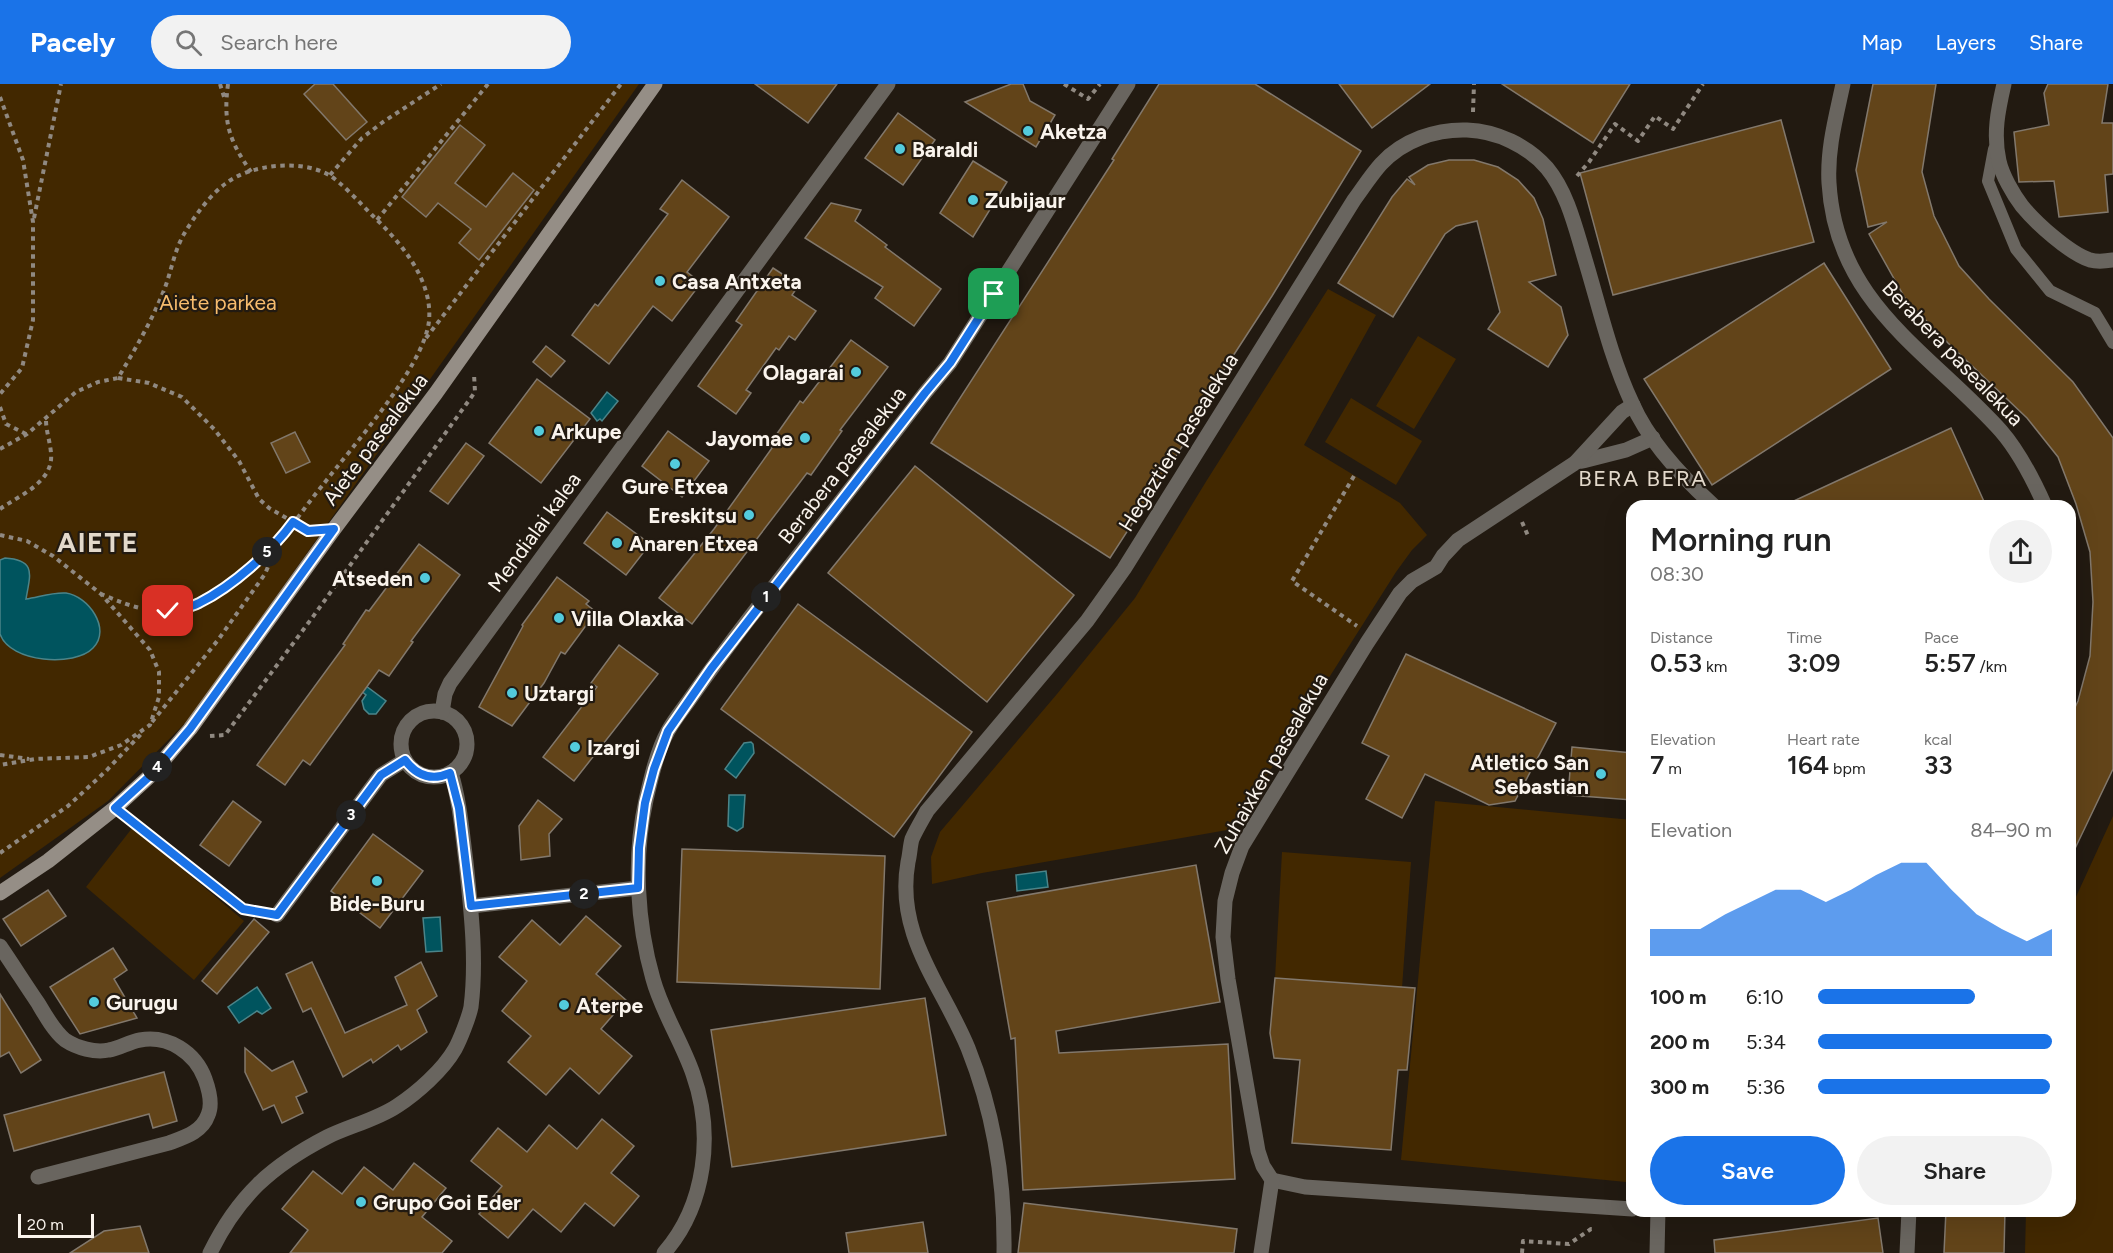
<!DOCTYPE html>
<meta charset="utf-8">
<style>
:root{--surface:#fff;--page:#f2f2f2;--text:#222;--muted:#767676;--accent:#1a73e8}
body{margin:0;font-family:Figtree,sans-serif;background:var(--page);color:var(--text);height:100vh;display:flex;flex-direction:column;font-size:22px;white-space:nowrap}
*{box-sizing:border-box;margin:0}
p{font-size:20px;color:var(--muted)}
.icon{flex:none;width:33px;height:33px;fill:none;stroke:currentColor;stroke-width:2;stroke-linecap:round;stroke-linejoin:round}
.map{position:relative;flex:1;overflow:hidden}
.panel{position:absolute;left:1626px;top:416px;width:450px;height:717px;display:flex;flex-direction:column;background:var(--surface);border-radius:18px;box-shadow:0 6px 24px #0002}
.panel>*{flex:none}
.scale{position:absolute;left:18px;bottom:15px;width:76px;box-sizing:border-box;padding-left:6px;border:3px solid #faf4ed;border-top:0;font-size:16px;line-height:21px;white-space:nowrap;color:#faf4ed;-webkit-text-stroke:4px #221a11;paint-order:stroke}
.pin{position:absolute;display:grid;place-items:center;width:51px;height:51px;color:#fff;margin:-26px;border-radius:12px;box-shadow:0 3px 9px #0006}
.km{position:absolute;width:30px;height:30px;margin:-15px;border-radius:50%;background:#222;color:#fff;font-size:16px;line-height:30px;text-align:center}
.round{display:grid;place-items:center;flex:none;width:63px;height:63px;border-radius:32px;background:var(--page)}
.overview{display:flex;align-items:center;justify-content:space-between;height:102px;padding:0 24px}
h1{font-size:33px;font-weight:600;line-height:45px}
.stats{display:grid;grid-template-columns:repeat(3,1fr);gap:9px;height:102px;padding:6px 24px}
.stats div{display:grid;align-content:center}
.stats b{font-size:26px;font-weight:600}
.stats small{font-size:16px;font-weight:400}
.stats p{font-size:16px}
.chart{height:168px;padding:12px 24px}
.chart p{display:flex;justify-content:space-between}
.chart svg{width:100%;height:108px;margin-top:6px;fill:var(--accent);opacity:.7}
.button{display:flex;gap:12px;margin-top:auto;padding:12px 24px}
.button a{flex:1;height:69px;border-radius:36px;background:var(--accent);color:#fff;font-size:24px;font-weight:600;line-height:69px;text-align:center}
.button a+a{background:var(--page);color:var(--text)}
ul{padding:0 24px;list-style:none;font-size:20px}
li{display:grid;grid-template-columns:96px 72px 1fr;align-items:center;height:45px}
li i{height:15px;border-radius:8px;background:var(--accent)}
header{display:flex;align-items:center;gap:36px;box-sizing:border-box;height:84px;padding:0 30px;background:var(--accent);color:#fff}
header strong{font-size:28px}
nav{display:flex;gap:33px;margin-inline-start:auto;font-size:21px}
.search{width:420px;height:54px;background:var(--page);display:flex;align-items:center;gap:15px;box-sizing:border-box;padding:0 21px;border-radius:33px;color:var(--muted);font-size:22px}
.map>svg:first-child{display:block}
.green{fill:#422800}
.water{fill:#00545e;stroke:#4b8489;stroke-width:1.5}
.building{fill:#624419;stroke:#82786c;stroke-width:1.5}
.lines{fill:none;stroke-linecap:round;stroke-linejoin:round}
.path{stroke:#908981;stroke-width:4;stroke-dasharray:4.5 4.5;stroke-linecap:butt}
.lane{stroke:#69655f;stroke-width:12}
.street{stroke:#69655f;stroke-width:15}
.secondary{stroke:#958e86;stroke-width:15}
.route-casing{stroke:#fff;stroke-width:12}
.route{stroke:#1a73e8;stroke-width:8}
.poi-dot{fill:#53cbdc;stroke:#221a11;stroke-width:2}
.labels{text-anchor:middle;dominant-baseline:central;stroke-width:4.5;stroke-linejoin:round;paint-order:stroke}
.poi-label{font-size:21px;font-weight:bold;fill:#faf4ed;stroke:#221a11;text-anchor:start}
.park-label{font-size:21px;fill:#f7bc6d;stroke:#221a11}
.street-label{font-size:21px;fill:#faf4ed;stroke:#221a11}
.neighbourhood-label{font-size:22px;letter-spacing:1.5px;fill:#e3d9cb;stroke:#221a11}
.district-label{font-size:27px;font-weight:bold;letter-spacing:1.5px;fill:#e3d9cb;stroke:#221a11}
</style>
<header>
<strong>Pacely</strong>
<div class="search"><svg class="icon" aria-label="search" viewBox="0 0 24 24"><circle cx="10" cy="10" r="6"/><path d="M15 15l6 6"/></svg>Search here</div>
<nav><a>Map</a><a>Layers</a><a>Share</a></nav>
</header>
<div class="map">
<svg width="2113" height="1169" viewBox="0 0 2113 1169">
<rect width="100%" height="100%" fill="#221a11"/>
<g class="green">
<polygon points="0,0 639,0 190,634 108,717 0,794"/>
<polygon points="1328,205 1376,231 1304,361 1400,419 1427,451 1412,466 1396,488 1233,745 982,789 932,800 931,773 940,748 1057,610 1135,514 1207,396"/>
<polygon points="1418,252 1456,275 1414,345 1376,322"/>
<polygon points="1351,314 1422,357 1396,401 1325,358"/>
<polygon points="1435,717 1632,736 1632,1033 1626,1098 1401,1076"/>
<polygon points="2113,732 2113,1169 2025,1169 2026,1127 2070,1126 2070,826"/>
<polygon points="133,743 244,837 194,896 86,803"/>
<polygon points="1282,768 1411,778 1402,904 1275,894"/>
</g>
<g class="water">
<polygon points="607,308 618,317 602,337 600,335 597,337 591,329"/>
<path d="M5,474c32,2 25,17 21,41 13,-2 27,-7 40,-6 22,3 46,36 27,55 -18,19 -83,15 -93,-14 0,-5 0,-13 0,-19 0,-18 0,-36 0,-55z"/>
<polygon points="354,593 386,617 376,630 369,630 364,625 362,617 366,611 350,598"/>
<polygon points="751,658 753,660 754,669 736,694 725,685 744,659"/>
<polygon points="729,711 745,711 743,743 737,747 728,742"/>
<polygon points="1046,787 1048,803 1017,807 1016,791"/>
<polygon points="440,833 442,867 426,868 423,834"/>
<polygon points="257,903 271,924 262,930 257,927 239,939 228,923"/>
</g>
<g class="building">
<polygon points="315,0 333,0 367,38 346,56 304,10"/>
<polygon points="755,0 837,0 808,39"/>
<polygon points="1011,0 1023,0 1030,17 1055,31 1036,63 965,18"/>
<polygon points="1159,0 1255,0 1361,67 1272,212 1179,355 1185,358 1110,474 931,359 1114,76 1112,75"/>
<polygon points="1339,0 1430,0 1372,44"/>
<polygon points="1502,0 1630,0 1593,59"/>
<polygon points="1873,0 1936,0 1922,88 1934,132 1959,182 1989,215 2073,298 2113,354 2113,685 2070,775 2070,634 2078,617 2090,572 2093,518 2090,468 2076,420 2058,373 2027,334 1948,259 1906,216 1869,150 1887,138 1868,143 1856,86"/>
<polygon points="2048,0 2108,0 2102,39 2113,39 2113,90 2105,91 2108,128 2059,133 2054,97 2019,98 2014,48 2049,41 2044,9"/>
<polygon points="898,29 935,56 903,101 865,74"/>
<polygon points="1781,36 1814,158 1613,211 1580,89"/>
<polygon points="460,41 485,61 455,99 486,123 513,89 534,106 479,176 459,159 471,145 438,119 426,133 402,113"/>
<polygon points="1449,76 1474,76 1498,83 1518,96 1534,114 1543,135 1556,191 1529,198 1561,223 1568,251 1548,283 1488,245 1500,228 1477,137 1456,142 1445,150 1393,233 1338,199 1392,113 1407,95 1415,101 1409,93 1428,81"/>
<polygon points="973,77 1007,98 973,153 940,129"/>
<polygon points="682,96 729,133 687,188 701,199 672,237 653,222 609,280 572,251 595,220 598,222 668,130 660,125"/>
<polygon points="831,119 861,126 855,137 887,161 885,163 941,205 914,242 875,214 883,203 805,154"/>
<polygon points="1824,179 1891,285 1712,401 1644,295"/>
<polygon points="773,184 799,201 792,211 816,227 795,256 789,252 779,266 776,264 746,306 751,309 736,330 698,302 742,241 736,237"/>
<polygon points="851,256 888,283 840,346 842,347 811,391 807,389 692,540 659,514 714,445 772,364 769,361 800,317 803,319"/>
<polygon points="546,262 565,277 551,293 533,278"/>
<polygon points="537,295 590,335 541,399 489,359"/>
<polygon points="1951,344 1986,422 1783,422"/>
<polygon points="668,347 709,377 682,413 642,382"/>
<polygon points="295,348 310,378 286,389 271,359"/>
<polygon points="466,359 484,372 448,420 430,407"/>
<polygon points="915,382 1074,511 987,618 828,489"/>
<polygon points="607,428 650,460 626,491 584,459"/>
<polygon points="419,460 460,491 411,557 413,558 389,592 379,586 310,681 303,676 285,701 257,681 345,561 343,560 366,526 369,527"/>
<polygon points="557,493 589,517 586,520 596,528 565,570 561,568 544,599 512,642 479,623 523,542 522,541"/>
<polygon points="798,520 972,648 894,753 721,625"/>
<polygon points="619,561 658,590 574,697 543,673 597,603 591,599"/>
<polygon points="1406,570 1556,639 1515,717 1489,721 1425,690 1402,734 1366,715 1389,672 1362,659"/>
<polygon points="1572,663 1632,669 1632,716 1568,711"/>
<polygon points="538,716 562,735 549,750 550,772 521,776 519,742"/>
<polygon points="233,717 261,738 229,782 200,761"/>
<polygon points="373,750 423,787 380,844 331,807"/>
<polygon points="682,765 885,772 880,905 677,898"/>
<polygon points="1196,781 1220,918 1056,947 1059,969 1228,960 1235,1095 1023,1106 1015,954 1011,955 987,818"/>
<polygon points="48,806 66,832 21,862 3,835"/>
<polygon points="586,832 621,862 596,890 626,916 601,945 632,972 599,1010 570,984 546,1011 508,978 531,952 502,927 527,897 499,873 532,836 560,861"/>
<polygon points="254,835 269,848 217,910 202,897"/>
<polygon points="113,864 127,886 114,895 137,934 80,950 50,903"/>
<polygon points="312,878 345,949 407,921 395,893 421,878 437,912 417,926 427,948 401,966 398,961 373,979 371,975 343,993 311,924 303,928 286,890"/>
<polygon points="1275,894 1415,904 1407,986 1398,986 1391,1066 1292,1059 1300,976 1274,974 1270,949"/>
<polygon points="0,910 41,976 21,989 9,968 0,973"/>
<polygon points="925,914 946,1051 732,1083 711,946"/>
<polygon points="245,964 272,987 293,977 307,1008 296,1013 303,1029 282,1039 274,1021 263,1026 245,988"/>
<polygon points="164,988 177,1037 153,1044 149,1030 14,1067 4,1031"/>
<polygon points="602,1035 634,1062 611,1089 639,1112 614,1142 585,1119 561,1148 533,1125 508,1154 479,1130 502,1102 471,1077 498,1044 527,1068 549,1041 577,1065"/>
<polygon points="414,1079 446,1104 422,1133 452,1157 442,1169 290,1169 308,1146 282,1125 313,1087 342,1110 364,1083 393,1106"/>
<polygon points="1024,1119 1237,1145 1234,1169 1018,1169"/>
<polygon points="1946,1126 2005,1126 2004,1169 1944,1169"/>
<polygon points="1878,1134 1883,1169 1715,1169 1714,1156"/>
<polygon points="923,1138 928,1169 849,1169 846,1149"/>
<polygon points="140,1142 149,1169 70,1169 104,1147"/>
</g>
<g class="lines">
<g class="path">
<polyline points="220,0 225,16"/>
<path d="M228,0c-5,39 1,56 23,88"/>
<polyline points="1064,0 1088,15 1100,0"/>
<polyline points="0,13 23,76 33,138 33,236 22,284 0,310"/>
<polyline points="1473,28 1474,0"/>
<polyline points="330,91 362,54 383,38 441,0"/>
<polyline points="1577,92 1589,78 1615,40 1638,57 1655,32 1673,45 1703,0"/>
<polyline points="34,134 61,0"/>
<polyline points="377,136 488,0"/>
<polyline points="426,254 621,0"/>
<polyline points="118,294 149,299 182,313 214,345 239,377 259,415 269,424 309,447"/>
<polyline points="0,323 6,340 26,350"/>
<path d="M0,365l27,-15 49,-42 22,-10 20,-4c16,-27 32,-54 44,-83 9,-20 11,-42 22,-61 10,-17 25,-38 41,-50 25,-20 76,-25 104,-9 12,7 32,29 43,40 28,27 61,64 57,106 -5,46 -78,127 -107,165 -15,18 -28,38 -43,55 -14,16 -64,56 -82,64 -36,13 -63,3 -96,-11"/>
<polyline points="1354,392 1292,497 1357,542"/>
<path d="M0,425c20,-14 54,-27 51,-56 -1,-12 -5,-22 -5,-33"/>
<polyline points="1522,438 1529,454"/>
<polyline points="0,451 27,457 53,472 101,510 150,566 159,588 159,613 150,641 121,661 89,673 35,675 0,681"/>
<polyline points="152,638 218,556 265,490 278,459"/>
<polyline points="210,652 225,651 312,534 475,308 474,290"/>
<polyline points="0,671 29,675"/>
<polyline points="130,736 243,825 260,828"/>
<polyline points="0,769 68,722 106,687 143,648"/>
<polyline points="1522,1169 1523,1157 1569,1160 1591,1145 1595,1145"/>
</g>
<polyline class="lane" points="1994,65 1988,97 2016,165 2050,207 2095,229 2113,259"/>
<g class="street">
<path d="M1843,0c-7,33 -16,65 -14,99 7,121 100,168 172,248 19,22 32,48 44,75"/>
<path d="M2004,0c-6,26 -11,50 -5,77 3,14 14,33 23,45 14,17 47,47 68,54 7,2 17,1 23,0"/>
<polyline points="1575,379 1626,366 1653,354"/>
<circle cx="434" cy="660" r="33"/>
<polyline points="442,628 445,610 450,599 888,0"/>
<polyline points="471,822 638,804"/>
<polyline points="277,831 381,691 405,676"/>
<path d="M0,862c13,19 25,38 38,57 7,12 16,28 27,37 12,8 30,13 44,10 11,-2 20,-8 31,-10 28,-5 55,12 65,39 4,11 8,25 3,36 -6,17 -23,22 -39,28l-131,34"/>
<polyline points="1272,1096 1305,1103 1632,1125"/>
<path d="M210,1169c28,-57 61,-87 117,-116 22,-11 49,-17 70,-31 20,-13 46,-36 58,-57 5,-9 14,-32 16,-42 6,-48 0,-97 -5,-145 -4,-30 -6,-60 -15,-89"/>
<path d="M664,1169c42,-48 50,-120 29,-179 -11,-32 -31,-62 -40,-95 -16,-56 -20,-121 -7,-179 5,-22 11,-49 22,-69 6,-11 15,-22 22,-32 19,-27 38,-53 58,-79 59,-76 119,-151 177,-227l25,-30 178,-279"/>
<path d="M1004,1169c1,-70 -10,-140 -36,-205 -26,-63 -73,-113 -60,-186 2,-8 2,-16 4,-23 4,-9 10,-19 15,-28l160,-190 37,-52 230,-369c9,-12 17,-25 27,-36 22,-24 55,-35 86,-34 30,1 61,16 80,38 20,24 28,58 37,88 15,49 26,100 48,147 17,39 50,74 82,103"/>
<polyline points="1261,1169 1272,1096 1263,1082 1258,1067 1228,895 1223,853 1225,817 1232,789 1242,762 1367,559 1400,509 1412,497 1436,483 1443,472 1458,456 1575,379 1622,328 1633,321"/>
<polyline points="1657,1169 1658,1126"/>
<polyline points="1907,1169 1909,1126"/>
</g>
<polyline class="secondary" points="0,809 48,777 115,724 151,691 190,645 334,445 436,309 655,0"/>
</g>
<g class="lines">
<g class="route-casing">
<path id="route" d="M168,527c9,-2 22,-3 31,-8 34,-17 72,-51 94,-81l15,9 26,-2 -144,200 -39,46 -36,33 128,101 34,6 104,-140 24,-15c12,16 27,21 45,13l9,35 12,98 167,-18 1,-40 6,-45 9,-34 14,-38 43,-62 214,-276 25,-30 44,-69"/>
</g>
<use href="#route" class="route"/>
</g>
<g class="poi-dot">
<circle cx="1028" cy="47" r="6"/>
<circle cx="900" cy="65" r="6"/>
<circle cx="973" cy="116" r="6"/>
<circle cx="660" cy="197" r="6"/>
<circle cx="856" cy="288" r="6"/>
<circle cx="539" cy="347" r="6"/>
<circle cx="805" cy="354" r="6"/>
<circle cx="675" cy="380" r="6"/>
<circle cx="749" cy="431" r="6"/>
<circle cx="617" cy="459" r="6"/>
<circle cx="425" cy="494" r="6"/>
<circle cx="559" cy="534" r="6"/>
<circle cx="512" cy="609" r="6"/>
<circle cx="575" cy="663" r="6"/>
<circle cx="1601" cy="690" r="6"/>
<circle cx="377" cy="797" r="6"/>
<circle cx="94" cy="918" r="6"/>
<circle cx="564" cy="921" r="6"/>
<circle cx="361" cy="1118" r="6"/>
</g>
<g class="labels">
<g class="poi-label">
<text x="1040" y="47">Aketza</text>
<text x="912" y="65">Baraldi</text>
<text x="985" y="116">Zubijaur</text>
<text x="672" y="197">Casa Antxeta</text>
<text x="844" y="288" text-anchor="end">Olagarai</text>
<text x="551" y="347">Arkupe</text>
<text x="793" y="354" text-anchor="end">Jayomae</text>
<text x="675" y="402" text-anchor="middle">Gure Etxea</text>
<text x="737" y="431" text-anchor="end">Ereskitsu</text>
<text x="629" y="459">Anaren Etxea</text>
<text x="413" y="494" text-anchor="end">Atseden</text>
<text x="571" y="534">Villa Olaxka</text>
<text x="524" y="609">Uztargi</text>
<text x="587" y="663">Izargi</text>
<text x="1589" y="678" text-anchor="end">Atletico San<tspan x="1589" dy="24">Sebastian</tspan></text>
<text x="377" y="819" text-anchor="middle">Bide-Buru</text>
<text x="106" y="918">Gurugu</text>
<text x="576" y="921">Aterpe</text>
<text x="373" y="1118">Grupo Goi Eder</text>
</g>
<g class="park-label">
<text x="218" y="218">Aiete parkea</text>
</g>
<g class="street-label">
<text transform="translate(1953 269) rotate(46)">Berabera pasealekua</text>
<text transform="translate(375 355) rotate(-53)">Aiete pasealekua</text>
<text transform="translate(1178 358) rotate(-58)">Hegaztien pasealekua</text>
<text transform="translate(842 381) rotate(-52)">Berabera pasealekua</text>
<text transform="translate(534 448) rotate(-54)">Mendialai kalea</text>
<text transform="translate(1271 679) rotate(-60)">Zuhaixken pasealekua</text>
</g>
<g class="neighbourhood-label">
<text x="1643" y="394">BERA BERA</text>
</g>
<g class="district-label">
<text x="98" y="458">AIETE</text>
</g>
</g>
</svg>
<div class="scale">20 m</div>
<div class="pin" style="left:994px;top:210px;background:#1e9e55"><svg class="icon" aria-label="arrive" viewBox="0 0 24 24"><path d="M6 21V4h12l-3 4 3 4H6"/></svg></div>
<div class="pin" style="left:168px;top:527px;background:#d93025"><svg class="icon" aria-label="check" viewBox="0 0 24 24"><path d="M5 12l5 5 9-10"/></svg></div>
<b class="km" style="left:766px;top:513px">1</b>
<b class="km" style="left:584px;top:810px">2</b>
<b class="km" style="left:351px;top:731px">3</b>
<b class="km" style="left:157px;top:683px">4</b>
<b class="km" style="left:267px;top:468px">5</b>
<section class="panel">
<div class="overview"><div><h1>Morning run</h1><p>08:30</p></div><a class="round"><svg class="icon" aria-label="share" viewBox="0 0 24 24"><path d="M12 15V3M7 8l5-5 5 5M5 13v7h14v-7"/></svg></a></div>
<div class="stats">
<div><p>Distance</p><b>0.53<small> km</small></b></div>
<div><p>Time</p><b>3:09</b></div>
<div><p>Pace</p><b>5:57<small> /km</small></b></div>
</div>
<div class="stats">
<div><p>Elevation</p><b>7<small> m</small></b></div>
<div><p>Heart rate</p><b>164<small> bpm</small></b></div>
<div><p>kcal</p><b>33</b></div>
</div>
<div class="chart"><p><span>Elevation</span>84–90 m</p>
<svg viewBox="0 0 160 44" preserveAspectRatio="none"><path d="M0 44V33L10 33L20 33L30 27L40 22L50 17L60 17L70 22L80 17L90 11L100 6L110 6L120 17L130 27L140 33L150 38L160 33V44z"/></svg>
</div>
<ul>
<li><b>100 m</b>6:10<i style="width:67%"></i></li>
<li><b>200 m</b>5:34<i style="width:100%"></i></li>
<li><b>300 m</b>5:36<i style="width:99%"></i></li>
</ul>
<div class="button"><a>Save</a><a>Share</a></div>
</section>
</div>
